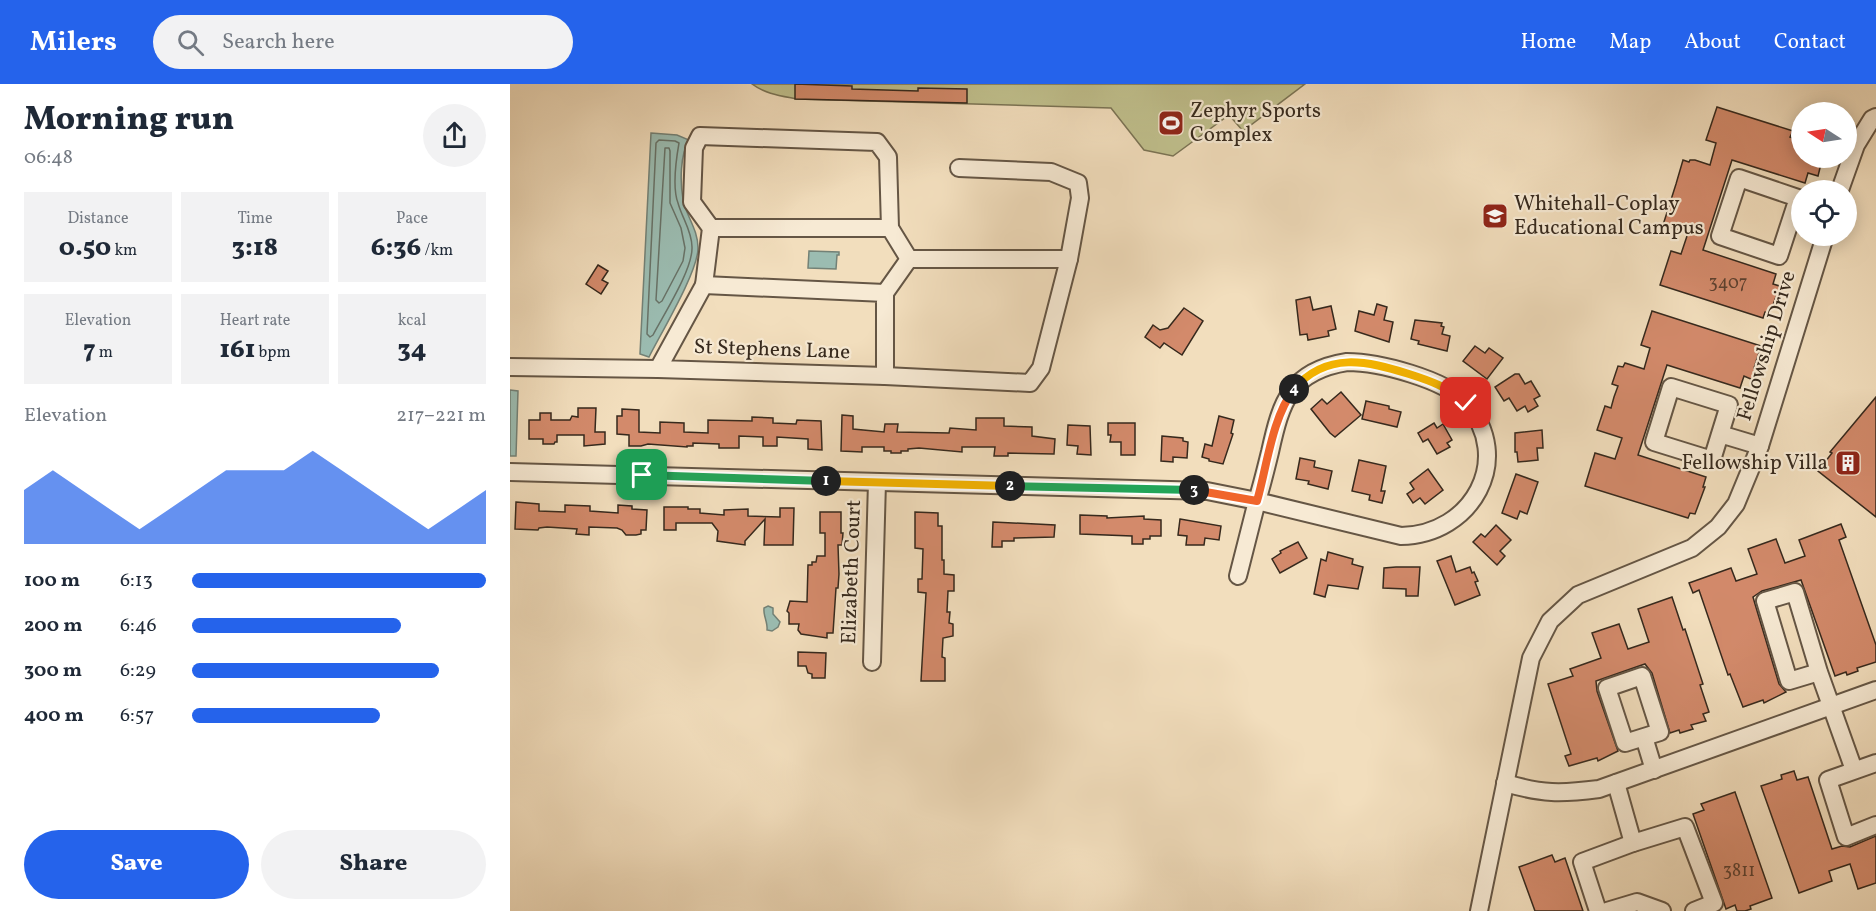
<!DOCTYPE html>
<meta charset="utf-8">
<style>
:root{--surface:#fff;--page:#f2f2f3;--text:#1f2937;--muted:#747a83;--accent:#2563eb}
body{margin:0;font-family:Vollkorn,serif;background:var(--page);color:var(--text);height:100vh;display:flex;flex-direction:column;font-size:22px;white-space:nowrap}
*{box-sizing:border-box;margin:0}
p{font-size:20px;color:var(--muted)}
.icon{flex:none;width:33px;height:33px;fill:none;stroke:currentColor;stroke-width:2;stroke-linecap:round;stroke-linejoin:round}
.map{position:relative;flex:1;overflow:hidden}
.panel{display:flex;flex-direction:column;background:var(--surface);width:510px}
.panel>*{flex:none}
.needle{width:39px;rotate:282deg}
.controls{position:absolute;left:1281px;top:18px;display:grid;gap:12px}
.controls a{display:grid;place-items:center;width:66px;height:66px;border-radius:50%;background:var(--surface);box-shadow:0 3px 15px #0003;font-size:30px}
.pin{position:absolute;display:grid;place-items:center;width:51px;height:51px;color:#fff;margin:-26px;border-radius:12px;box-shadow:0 3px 9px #0006}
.km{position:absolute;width:30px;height:30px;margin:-15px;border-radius:50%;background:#222;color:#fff;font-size:16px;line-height:30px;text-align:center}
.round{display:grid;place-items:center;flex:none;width:63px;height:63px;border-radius:32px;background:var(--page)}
.head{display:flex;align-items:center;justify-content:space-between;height:102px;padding:0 24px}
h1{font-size:33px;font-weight:800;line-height:45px}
.figures{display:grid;grid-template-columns:repeat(3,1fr);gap:9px;height:102px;padding:6px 24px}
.figures div{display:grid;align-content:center;border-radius:0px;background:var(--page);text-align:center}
.figures b{font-size:26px;font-weight:800}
.figures small{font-size:16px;font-weight:400}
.figures p{font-size:16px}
.chart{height:168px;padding:12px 24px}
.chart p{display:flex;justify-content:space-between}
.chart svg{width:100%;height:108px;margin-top:6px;fill:var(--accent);opacity:.7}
.cta{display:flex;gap:12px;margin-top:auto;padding:12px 24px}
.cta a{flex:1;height:69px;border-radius:36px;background:var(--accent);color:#fff;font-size:24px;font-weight:800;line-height:69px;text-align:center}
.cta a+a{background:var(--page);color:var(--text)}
ul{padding:0 24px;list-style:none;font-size:20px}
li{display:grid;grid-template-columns:96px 72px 1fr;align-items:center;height:45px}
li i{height:15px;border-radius:8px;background:var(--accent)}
header{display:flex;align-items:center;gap:36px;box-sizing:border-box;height:84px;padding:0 30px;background:var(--accent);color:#fff}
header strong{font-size:28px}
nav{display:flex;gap:33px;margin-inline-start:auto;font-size:21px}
.search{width:420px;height:54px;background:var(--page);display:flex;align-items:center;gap:15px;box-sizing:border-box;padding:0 21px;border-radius:33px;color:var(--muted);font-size:22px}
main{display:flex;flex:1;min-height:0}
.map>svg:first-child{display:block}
.green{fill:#c0c08d;stroke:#7b7455;stroke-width:1.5}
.water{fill:#9bbcb1;stroke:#738176;stroke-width:1.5}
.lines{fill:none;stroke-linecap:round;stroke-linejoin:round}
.shore{stroke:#687267;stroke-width:1.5}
.building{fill:#d38a6b;stroke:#36291d;stroke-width:1.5}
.minor-casing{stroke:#655645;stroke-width:20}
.minor{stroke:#f7ead4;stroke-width:16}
.split-1-casing{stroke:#fff;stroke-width:12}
.split-2-casing{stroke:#fff;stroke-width:12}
.split-3-casing{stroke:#fff;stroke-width:12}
.split-4-casing{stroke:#fff;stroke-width:12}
.split-5-casing{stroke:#fff;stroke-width:12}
.split-1{stroke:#22a559;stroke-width:8}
.split-2{stroke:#f5b400;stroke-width:8}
.split-3{stroke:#22a559;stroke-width:8}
.split-4{stroke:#f0652b;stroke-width:8}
.split-5{stroke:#f5b400;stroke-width:8}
.labels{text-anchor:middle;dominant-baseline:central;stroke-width:4.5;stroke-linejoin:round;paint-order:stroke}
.number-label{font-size:18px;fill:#5d4130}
.poi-label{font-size:21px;fill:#36291d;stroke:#f7ead4;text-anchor:start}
.street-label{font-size:21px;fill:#36291d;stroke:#f7ead4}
</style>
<header>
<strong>Milers</strong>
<div class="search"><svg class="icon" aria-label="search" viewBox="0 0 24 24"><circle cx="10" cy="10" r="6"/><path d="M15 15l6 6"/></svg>Search here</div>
<nav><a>Home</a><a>Map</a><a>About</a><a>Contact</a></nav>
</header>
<main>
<section class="panel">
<div class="head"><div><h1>Morning run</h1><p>06:48</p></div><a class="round"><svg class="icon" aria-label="share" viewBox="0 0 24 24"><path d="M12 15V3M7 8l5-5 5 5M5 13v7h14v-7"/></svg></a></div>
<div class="figures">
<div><p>Distance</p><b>0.50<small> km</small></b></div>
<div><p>Time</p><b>3:18</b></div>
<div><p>Pace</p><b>6:36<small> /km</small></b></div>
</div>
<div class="figures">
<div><p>Elevation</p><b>7<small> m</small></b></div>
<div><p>Heart rate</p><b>161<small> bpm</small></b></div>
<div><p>kcal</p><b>34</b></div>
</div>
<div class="chart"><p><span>Elevation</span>217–221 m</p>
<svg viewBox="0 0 160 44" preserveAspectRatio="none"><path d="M0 44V22L10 14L20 22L30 30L40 38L50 30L60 22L70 14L80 14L90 14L100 6L110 14L120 22L130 30L140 38L150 30L160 22V44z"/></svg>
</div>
<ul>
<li><b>100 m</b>6:13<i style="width:100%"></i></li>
<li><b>200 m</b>6:46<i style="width:71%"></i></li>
<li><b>300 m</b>6:29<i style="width:84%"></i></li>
<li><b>400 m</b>6:57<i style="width:64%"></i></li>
</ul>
<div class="cta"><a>Save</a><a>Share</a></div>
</section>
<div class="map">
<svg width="1366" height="827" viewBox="0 0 1366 827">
<rect width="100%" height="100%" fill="#f2debd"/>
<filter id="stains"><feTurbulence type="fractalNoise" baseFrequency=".00333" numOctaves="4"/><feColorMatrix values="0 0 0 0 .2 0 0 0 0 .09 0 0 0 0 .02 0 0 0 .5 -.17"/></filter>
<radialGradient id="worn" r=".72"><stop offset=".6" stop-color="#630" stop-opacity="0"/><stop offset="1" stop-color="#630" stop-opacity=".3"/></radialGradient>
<path class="green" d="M242,0h553l-62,47 -14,-16 -56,41 -29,-6 -33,-42 -314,-9c-15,-3 -32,-5 -45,-15z"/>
<g class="water">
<path d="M141,49l26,2 12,5c-9,15 -9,42 -6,59 3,17 15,30 15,49 0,24 -37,85 -49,109l-9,-3z"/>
<polygon points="299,167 329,168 329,171 327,171 326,185 298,184"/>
<polygon points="0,306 8,307 6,372 0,372"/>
<path d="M258,522l5,2v6l7,8 -2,5 -6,4 -5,-1c1,-8 -4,-14 -3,-22z"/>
</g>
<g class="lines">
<g class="shore">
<path d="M149,56l16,1 4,2c-3,17 -7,44 -1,60 4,15 14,28 14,44 1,22 -28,67 -39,88l-3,2 -3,-3 9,-191z"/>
<polygon points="155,64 159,64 160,67 160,119 171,144 175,164 173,177 152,217 149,219 146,216"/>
</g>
</g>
<g class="building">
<polygon points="285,0 342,2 342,5 408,7 408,4 457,5 457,19 285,15"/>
<polygon points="1207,23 1283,47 1280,53 1292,57 1292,74 1311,74 1309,79 1311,80 1308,92 1298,89 1295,99 1222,76 1193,166 1266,190 1263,200 1273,203 1269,214 1266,213 1260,229 1255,228 1253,234 1150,201 1161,167 1171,170 1178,149 1153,141 1166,100 1173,76 1179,78 1180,76 1185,76 1200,81 1206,59 1196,56"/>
<polygon points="88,181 98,187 92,196 98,199 91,210 76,200"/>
<polygon points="800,213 803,226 821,222 826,245 818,247 819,252 798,256 797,250 790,251 786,216"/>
<polygon points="867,220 877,223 874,236 883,238 879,258 845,247 849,227 864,231"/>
<polygon points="674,224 693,237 672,271 654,259 650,264 635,253 643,241 650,246 658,244"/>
<polygon points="1142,227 1251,262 1244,284 1246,285 1243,296 1234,292 1230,304 1157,281 1128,371 1196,393 1193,403 1195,403 1185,430 1180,429 1178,434 1075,402 1085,369 1105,375 1112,354 1087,346 1095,322 1101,324 1104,313 1108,302 1102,300 1108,282 1113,283 1115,279 1134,285 1140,264 1131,261"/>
<polygon points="905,236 932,239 931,242 934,243 932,250 940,252 937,267 908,260 909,257 901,255"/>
<polygon points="965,262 975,269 979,264 993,274 977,295 953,277"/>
<polygon points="1005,290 1009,290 1015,300 1021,297 1030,312 1024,315 1028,322 1018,328 1015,322 1007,327 999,314 994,317 985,303"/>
<polygon points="831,308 851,331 825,353 820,349 801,325 812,315 817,320"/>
<polygon points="1366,313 1366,433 1308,387 1322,369 1320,368"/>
<polygon points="856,317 879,322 879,325 891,328 887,343 852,335"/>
<polygon points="68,324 86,324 85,348 95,348 95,360 74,362 74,351 47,351 47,358 45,358 44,360 33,360 33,355 19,355 19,336 30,336 30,329 41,329 41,336 60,336 62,332 68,333"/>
<polygon points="112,325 129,326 129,348 150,349 150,338 174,339 174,348 198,349 198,336 242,337 242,333 263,334 263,339 286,340 287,336 311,337 312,366 298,365 298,355 267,353 267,362 253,362 253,353 229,352 229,364 209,364 209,360 183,359 183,362 177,362 177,363 138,360 131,362 119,362 119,351 107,350 107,332 112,332"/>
<polygon points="332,331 343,332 343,345 374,348 375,340 388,340 387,348 439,349 440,344 466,346 466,334 494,334 494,342 522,343 522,352 545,355 544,370 498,369 498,372 484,372 485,363 452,363 452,368 409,364 398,365 398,367 391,367 391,369 381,369 381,367 374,367 374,363 352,363 352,368 331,367"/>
<polygon points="709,332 724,336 721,349 723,350 713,380 699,377 699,375 692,373 695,360 702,362"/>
<polygon points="598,339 625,339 625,371 611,371 611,358 600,358 601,351 598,351"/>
<polygon points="924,339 927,344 933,340 942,356 937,359 940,363 927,370 918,355 913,358 908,349"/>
<polygon points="558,341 580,342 581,371 567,370 568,362 557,361"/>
<polygon points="1032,346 1033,364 1027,364 1028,376 1008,378 1007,368 1005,368 1005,349"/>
<polygon points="652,352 673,354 673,357 678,358 677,374 663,373 663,378 651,377"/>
<polygon points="790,374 805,377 804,383 822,387 818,405 798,400 799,397 786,395"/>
<polygon points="849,376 876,382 871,407 875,407 872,419 859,416 860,411 842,407"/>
<polygon points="918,385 933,406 915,420 910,414 903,419 897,410 904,405 900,399"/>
<polygon points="1006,390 1028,398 1017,430 1010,427 1007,435 992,429"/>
<polygon points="6,418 29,420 29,427 55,428 55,421 80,422 80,427 108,429 108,421 122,422 122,425 137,426 136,446 131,446 131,450 126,451 116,451 112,446 107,444 79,443 79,451 66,450 67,445 37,443 29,444 28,446 5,445"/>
<polygon points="154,423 178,423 178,425 190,425 190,429 214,431 214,426 238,425 238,432 270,433 270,424 284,424 283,461 254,461 255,435 235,457 235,461 207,457 208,447 202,439 166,439 166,446 154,446"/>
<polygon points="310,428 331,428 331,449 333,449 332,461 328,461 329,490 328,504 326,504 323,549 317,549 317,554 291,550 288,546 289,540 279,540 279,529 277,527 280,517 297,518 298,481 302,481 302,478 306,478 307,472 315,472 315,449 310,449"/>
<polygon points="405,428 428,429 428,442 432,442 432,476 434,476 434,490 444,491 444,507 438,507 437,528 440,528 439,539 443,540 443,552 433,554 432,573 435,574 435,597 411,597 416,509 408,508 408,495 412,495 413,465 405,464"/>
<polygon points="570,431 597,432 597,434 634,432 634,435 651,436 651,452 640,452 640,455 633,455 633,460 622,460 622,452 570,450"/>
<polygon points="670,435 711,442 709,456 695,454 694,461 676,461 677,452 668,451"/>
<polygon points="483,438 545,441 544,453 504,454 504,457 492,457 492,463 482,463"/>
<polygon points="1331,440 1336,453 1329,456 1366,561 1366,578 1347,584 1348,587 1337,591 1336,588 1325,592 1291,496 1252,507 1243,513 1245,520 1269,600 1276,608 1254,619 1253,616 1233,623 1220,590 1218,591 1189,506 1183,509 1179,499 1221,484 1226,497 1247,490 1238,465 1266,455 1275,479 1295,472 1289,456"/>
<polygon points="986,441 1001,456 990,467 995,472 987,481 963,458 971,450 975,453"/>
<polygon points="788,458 797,474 770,489 762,475 771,469 770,467"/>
<polygon points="818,468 843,475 842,480 853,483 848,505 818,501 815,513 804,510 811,475 816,477"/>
<polygon points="941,472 946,488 960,483 962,489 964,488 968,497 965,498 970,511 945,521 927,477"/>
<polygon points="886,483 910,483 908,512 896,512 896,505 873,504 874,484"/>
<polygon points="1162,513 1173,546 1175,545 1193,600 1190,601 1199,628 1193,630 1196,637 1181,641 1183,645 1170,649 1169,646 1160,649 1142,589 1135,580 1129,582 1086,597 1087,607 1108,667 1088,677 1087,674 1059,682 1055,672 1061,670 1038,600 1063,592 1060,585 1091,574 1082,549 1109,540 1118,565 1139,558 1128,525"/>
<polygon points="288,568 316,569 315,594 302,594 302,590 298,589 296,582 288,582"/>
<polygon points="1284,687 1287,696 1298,693 1322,765 1332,762 1340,763 1366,752 1366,799 1348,805 1340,780 1319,787 1322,797 1289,809 1251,702 1272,695 1271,691"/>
<polygon points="1225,708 1262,814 1240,822 1241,825 1235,827 1227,827 1225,821 1216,825 1183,730 1194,726 1191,720"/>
<polygon points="1042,771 1045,778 1055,774 1073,827 1025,827 1009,783"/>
</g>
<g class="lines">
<g class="minor-casing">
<g id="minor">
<polygon points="190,52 367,58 378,73 380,144 399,175 559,175 531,284 520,299 375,292 148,285 194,201 201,144 182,118 184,64"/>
<polyline points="449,84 541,88 568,99 570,114 559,175"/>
<polygon points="1229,94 1288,114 1269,172 1210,152"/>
<polyline points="1330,106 1346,61 1362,35 1366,33"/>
<polyline points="201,144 380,144"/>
<polyline points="194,201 375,209 375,292"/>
<polyline points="375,209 399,175"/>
<path d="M837,278c31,0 98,17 119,41 49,56 6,132 -65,133l-144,-35c5,-16 9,-33 13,-49 11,-50 20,-81 77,-90z"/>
<polyline points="0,283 148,285"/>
<polyline points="1210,350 1202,376 1144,358 1161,303 1219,321 1210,350 1250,362"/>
<polyline points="0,388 697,407 747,417 728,492"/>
<polyline points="362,578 367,398"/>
<polyline points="1309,588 1279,597 1255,517 1285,508 1309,588 1344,686"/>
<polyline points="1134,653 1150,648 1132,592 1097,604 1115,659 1134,653 1144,686"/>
<polyline points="1366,679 1318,696 1336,753 1366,741"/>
<path d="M995,699c38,11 55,11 94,6l277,-99"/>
<polyline points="1106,699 1123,759"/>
<polyline points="969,827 1021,574 1040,537 1068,511 1182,464 1208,443 1226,420 1250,362 1315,152"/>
<polyline points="1088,827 1072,778 1123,759 1175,743 1204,819 1184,827"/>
<polyline points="1097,827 1127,818 1152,827"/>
</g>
</g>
<use href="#minor" class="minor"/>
</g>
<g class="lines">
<g class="split-1-casing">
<polyline id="split-1" points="132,391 316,397"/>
</g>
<g class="split-2-casing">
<polyline id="split-2" points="316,397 500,402"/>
</g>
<g class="split-3-casing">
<polyline id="split-3" points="500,402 684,406"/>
</g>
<g class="split-4-casing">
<path id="split-4" d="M684,406l63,11c10,-35 15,-83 37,-112"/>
</g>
<g class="split-5-casing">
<path id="split-5" d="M784,305c33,-38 73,-28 115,-15 22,7 39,13 57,29"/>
</g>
<use href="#split-1" class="split-1"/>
<use href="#split-2" class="split-2"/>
<use href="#split-3" class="split-3"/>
<use href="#split-4" class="split-4"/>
<use href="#split-5" class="split-5"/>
</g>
<defs>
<g id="stadium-square" transform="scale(1.35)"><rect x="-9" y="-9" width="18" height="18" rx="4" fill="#8f2418" stroke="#f7ead4"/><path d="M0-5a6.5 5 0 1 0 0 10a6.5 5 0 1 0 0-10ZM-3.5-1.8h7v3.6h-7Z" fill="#fff"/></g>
<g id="school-square" transform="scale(1.35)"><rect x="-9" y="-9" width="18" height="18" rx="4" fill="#8f2418" stroke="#f7ead4"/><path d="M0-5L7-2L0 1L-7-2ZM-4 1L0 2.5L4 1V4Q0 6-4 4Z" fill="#fff"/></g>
<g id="building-square" transform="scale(1.35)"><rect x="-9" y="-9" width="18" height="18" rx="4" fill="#8f2418" stroke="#f7ead4"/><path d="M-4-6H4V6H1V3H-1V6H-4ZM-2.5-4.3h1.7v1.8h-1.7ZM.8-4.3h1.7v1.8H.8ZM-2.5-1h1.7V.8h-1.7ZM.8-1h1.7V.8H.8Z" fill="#fff"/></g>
</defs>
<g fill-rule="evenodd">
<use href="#stadium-square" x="661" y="39"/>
<use href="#school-square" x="985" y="132"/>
<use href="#building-square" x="1338" y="379"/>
</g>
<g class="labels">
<g class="number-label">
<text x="1218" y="199">3407</text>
<text x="1229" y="787">3811</text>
</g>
<g class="poi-label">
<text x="680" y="27">Zephyr Sports<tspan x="680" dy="24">Complex</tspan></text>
<text x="1004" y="120">Whitehall-Coplay<tspan x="1004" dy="24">Educational Campus</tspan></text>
<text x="1318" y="379" text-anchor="end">Fellowship Villa</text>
</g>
<g class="street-label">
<text transform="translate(1257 262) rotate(-73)">Fellowship Drive</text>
<text transform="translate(262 266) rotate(2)">St Stephens Lane</text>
<text transform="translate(342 488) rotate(-88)">Elizabeth Court</text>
</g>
</g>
<rect width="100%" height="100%" filter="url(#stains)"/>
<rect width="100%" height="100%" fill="url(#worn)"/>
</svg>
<div class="controls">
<a><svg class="needle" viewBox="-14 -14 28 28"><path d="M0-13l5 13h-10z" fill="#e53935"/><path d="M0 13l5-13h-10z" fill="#747a83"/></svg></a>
<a><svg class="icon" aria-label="locate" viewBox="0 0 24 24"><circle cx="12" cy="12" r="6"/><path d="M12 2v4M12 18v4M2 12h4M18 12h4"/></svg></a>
</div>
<div class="pin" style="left:132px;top:391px;background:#1e9e55"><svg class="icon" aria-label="arrive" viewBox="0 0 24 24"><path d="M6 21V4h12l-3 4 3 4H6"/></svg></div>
<div class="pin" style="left:956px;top:319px;background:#d93025"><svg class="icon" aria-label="check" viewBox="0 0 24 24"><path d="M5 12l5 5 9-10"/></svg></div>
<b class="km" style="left:316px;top:397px">1</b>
<b class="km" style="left:500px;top:402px">2</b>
<b class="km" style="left:684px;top:406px">3</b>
<b class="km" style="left:784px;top:305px">4</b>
</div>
</main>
